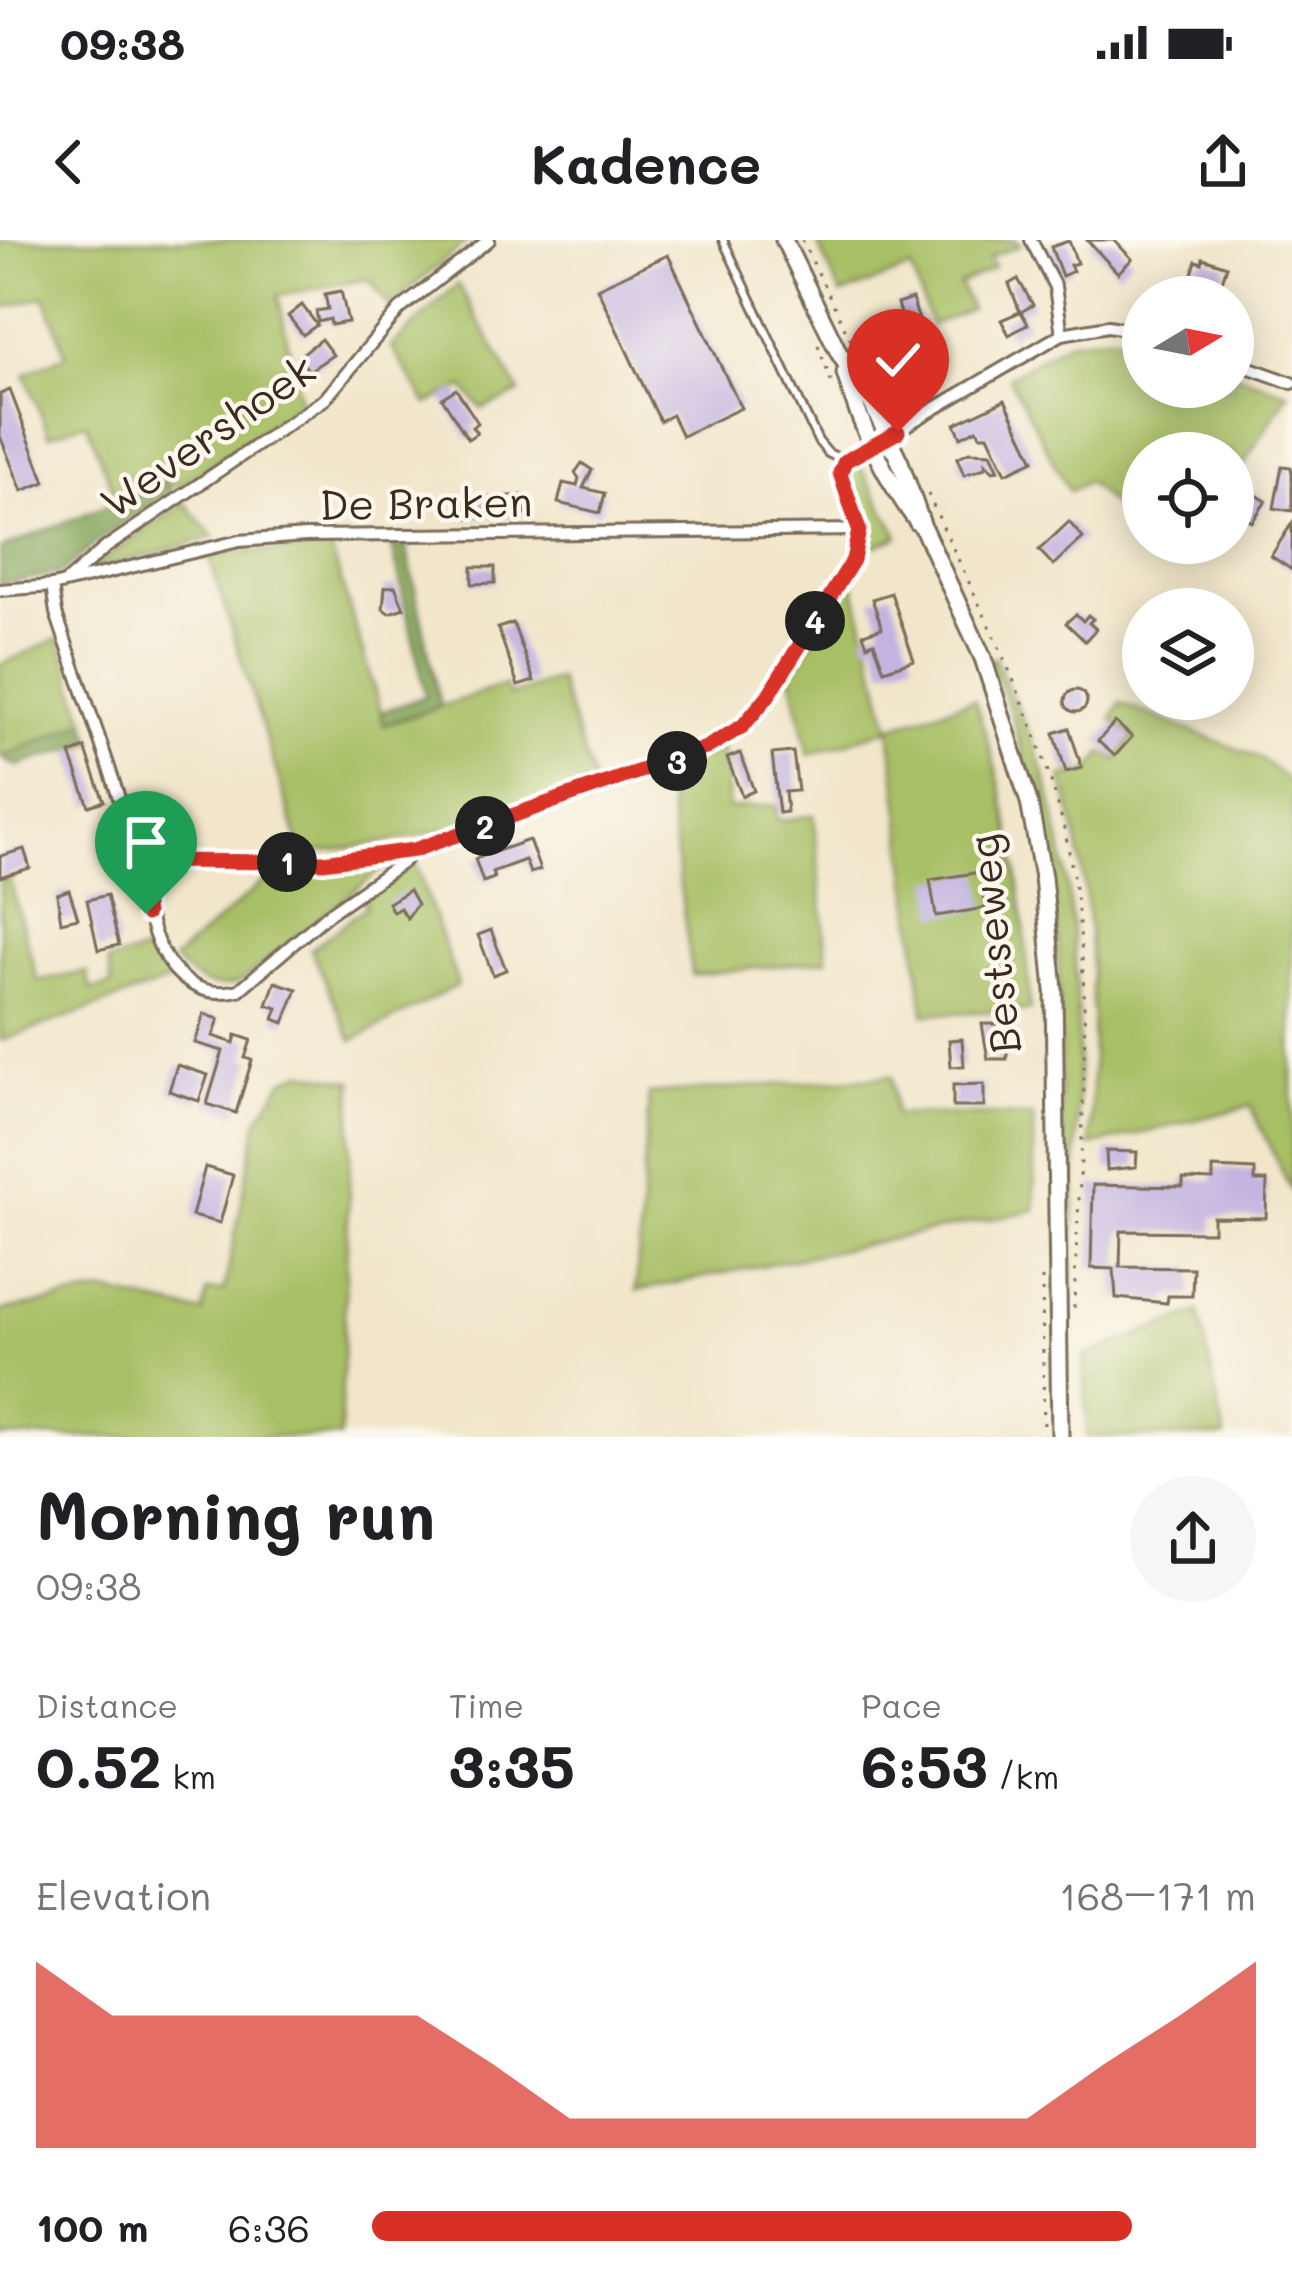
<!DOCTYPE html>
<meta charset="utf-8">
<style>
:root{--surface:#fff;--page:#f6f6f6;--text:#202124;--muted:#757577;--accent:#d93025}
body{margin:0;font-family:Mali,sans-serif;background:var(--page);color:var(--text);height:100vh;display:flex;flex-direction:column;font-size:45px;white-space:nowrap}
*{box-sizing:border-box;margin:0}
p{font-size:39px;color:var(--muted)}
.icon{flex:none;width:66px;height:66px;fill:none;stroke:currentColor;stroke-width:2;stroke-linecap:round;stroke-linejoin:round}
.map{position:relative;height:1197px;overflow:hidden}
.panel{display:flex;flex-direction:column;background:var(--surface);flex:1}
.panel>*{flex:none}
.needle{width:78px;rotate:80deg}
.controls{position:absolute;left:1122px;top:36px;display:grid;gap:24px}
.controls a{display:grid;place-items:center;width:132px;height:132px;border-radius:50%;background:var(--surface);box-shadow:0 6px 30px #0003;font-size:60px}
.pin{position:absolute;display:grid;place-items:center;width:102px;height:102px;color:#fff;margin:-123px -51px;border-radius:50% 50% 50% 0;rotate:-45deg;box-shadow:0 0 12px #0007}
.pin .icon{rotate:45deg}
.km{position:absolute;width:60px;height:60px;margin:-30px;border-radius:50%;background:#222;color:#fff;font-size:33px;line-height:60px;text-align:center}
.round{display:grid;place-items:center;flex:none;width:126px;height:126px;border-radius:63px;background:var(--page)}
.overview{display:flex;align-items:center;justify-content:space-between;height:204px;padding:0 36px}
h1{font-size:66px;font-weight:700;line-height:90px}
.figures{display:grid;grid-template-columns:repeat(3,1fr);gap:18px;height:204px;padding:12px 36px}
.figures div{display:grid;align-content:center}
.figures b{font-size:60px;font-weight:700}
.figures small{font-size:33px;font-weight:400}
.figures p{font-size:33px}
.chart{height:336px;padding:24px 36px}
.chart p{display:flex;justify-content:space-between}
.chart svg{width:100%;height:216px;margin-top:12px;fill:var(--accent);opacity:.7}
ul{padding:0 36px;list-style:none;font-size:39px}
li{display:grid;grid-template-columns:192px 144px 1fr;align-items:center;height:90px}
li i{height:30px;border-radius:15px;background:var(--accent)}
.status{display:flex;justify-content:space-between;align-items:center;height:84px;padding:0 60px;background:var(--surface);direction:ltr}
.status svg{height:33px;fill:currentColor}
header{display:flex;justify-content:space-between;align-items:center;height:156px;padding:0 36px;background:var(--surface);font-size:54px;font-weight:700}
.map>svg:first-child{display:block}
.green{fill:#a7bf65;stroke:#717442;stroke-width:3}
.forest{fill:#85a65a;stroke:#60683c;stroke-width:3}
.building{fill:#c2b4e0}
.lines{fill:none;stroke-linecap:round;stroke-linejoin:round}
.service-casing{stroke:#7b6c5a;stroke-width:12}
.minor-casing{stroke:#7b6c5a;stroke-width:16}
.secondary-casing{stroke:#7b6c5a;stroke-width:21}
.path{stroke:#7b6c5a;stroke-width:3;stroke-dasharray:3 9;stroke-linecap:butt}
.service{stroke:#fff;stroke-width:6}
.minor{stroke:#fff;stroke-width:10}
.secondary{stroke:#fff;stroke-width:15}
.route-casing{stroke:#fff;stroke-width:24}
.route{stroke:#d93025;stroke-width:15}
.labels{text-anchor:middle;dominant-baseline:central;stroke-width:9;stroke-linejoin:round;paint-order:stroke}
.street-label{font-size:42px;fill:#3b2a1e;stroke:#fbf7ec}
</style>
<div class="status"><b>09:38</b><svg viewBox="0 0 49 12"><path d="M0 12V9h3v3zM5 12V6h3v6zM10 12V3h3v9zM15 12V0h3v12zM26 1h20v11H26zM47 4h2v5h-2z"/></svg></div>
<header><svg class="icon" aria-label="back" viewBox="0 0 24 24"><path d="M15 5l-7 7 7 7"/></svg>Kadence<svg class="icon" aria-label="share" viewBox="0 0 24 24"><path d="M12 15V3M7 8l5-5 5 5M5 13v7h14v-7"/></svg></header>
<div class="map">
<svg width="1292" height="1197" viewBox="0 0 1292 1197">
<rect width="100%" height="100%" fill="#fbf7ec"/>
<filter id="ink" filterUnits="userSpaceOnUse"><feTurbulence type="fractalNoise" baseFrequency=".00833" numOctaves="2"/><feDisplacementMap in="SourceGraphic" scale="24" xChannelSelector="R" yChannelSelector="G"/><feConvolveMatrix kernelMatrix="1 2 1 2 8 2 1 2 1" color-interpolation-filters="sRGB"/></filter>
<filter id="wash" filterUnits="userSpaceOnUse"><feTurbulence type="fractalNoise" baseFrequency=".004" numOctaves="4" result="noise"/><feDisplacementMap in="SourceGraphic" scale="48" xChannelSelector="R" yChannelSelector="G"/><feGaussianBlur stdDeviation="2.7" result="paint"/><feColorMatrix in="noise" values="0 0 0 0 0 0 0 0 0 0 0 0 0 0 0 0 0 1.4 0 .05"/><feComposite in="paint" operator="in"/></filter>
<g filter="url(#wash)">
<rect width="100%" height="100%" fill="#f1e6ca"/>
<g class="green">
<polygon points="0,0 469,0 389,66 369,39 278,55 301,165 178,246 163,242 117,260 86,182 49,195 25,134 66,115 45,56 0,69"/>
<polygon points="816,0 1016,0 1021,5 990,17 994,28 960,45 971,69 931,85 911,28 841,55"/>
<polygon points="458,44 520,153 482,169 463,147 427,164 391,107"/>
<polygon points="1111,95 1143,102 1143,147 1233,147 1233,133 1288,153 1233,242 1233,213 1143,213 1143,292 1087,242 1069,251 1009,137 1068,101"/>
<polygon points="859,224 899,296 866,310 866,279 847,237 849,230"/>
<polygon points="184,262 214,297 87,332"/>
<path d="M331,308l54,177 120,-40 4,11 49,-17 36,106c-97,32 -190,61 -292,68l-94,-299z"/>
<path d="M852,337l38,150 84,-28c36,100 52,205 56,311l-106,4 -34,-286 -81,27 -18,-79z"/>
<polygon points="59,398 86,481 0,518 0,425"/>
<path d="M995,418c19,44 43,89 55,136 43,175 25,358 20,536l-7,-15 -5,-373 -9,-78 -19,-85 -18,-63 -23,-56z"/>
<path d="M1120,463l140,55 32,26v408l-42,-86 -160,40c5,-125 7,-246 -28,-369l28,-6 13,-19 13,8 18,-23 -22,-18z"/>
<polygon points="722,509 729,569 775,565 778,581 814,575 827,720 692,735 665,534"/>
<path d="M393,620l-153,122c-29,11 -47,-2 -67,-22l104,-90z"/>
<polygon points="415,622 458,745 352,801 311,709 366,667 364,657"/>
<polygon points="9,638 38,741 87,732 91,750 112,745 108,722 155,709 175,739 0,801 0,640"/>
<polygon points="303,832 353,841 340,1197 0,1197 0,1071 105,1052 203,1073 207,1051 224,1051 258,879 284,840"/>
<polygon points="892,836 895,874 1033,876 1035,970 636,1051 649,854"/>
<polygon points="1199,1072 1225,1197 1087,1197 1084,1117"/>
</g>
<g class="forest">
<polygon points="163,242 172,250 97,302 61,333 0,344 0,309"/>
<polygon points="392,306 406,306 440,466 384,485 381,472 426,456"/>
<path d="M86,481l7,21c-24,11 -49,13 -74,24l-12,-4 -2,-6z"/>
</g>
<g id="blocks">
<g class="building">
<polygon points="1087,0 1114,0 1132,19 1118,33"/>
<polygon points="1069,1 1077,23 1070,25 1073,31 1062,36 1051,7"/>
<polygon points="668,15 741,168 682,196 672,175 660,181 597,48"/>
<polygon points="1203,18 1227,26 1220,47 1191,37 1196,21 1202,23"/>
<polygon points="1018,39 1033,65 1021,72 1028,84 1009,95 1001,80 1020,72 1009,44"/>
<polygon points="341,51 348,82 331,85 330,79 318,82 316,71 328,69 325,54"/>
<polygon points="912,59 921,86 906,91 897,64"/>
<polygon points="302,65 317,85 303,95 288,76"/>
<polygon points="321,99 333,115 309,131 298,117"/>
<polygon points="906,112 909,120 929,114 936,135 896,147 890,127 901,124 898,115"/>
<polygon points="456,149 478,183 472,187 477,193 468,199 442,158"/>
<polygon points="10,150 45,242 22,251 0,196 0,154"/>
<polygon points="1005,160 1034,220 1006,233 988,195 980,195 977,189 961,197 955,184"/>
<polygon points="969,212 991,213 999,230 993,231 985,222 985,228 964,235 957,218"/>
<polygon points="582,223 592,230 583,248 605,253 600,273 558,263 563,243 577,246 579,238 575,233"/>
<polygon points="1282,226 1291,227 1292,233 1292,271 1274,268"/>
<polygon points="1245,248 1266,261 1252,282 1233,269"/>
<polygon points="526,255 527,274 465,278 464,259"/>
<polygon points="1069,282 1083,298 1053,325 1039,310"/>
<polygon points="1292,283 1292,330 1271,316"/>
<polygon points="472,327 495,327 495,343 472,344"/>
<polygon points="395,346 404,368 389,373 383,369 385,347"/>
<polygon points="891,353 914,420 884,430 874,402 867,405 863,394 882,388 872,359"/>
<polygon points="1076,374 1083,381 1088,375 1093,379 1089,383 1096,389 1085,401 1066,383"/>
<polygon points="513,383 534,441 518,446 498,388"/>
<circle cx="1076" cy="461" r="11"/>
<polygon points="1115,482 1132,497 1115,516 1098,501"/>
<polygon points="1069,488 1082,528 1066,532 1054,493"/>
<polygon points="85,508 104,561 89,566 70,514"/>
<polygon points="793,512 798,551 785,552 787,572 779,573 772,514"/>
<polygon points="740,513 754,551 742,556 727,518"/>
<polygon points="529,600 540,630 530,633 525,620 492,632 494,638 483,642 475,619"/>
<polygon points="24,609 30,628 0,637 0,616"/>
<polygon points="981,632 986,668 936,676 930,640"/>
<polygon points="69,650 78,678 61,682 57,654"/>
<polygon points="409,650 417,664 407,678 400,668 393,672 388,663"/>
<polygon points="107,655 119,705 98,710 87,660"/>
<polygon points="491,690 506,730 493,735 478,695"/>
<polygon points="275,742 297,749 284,783 274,779 278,768 267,765"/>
<polygon points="204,774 219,779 213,796 234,803 236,795 251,800 245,818 252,820 236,873 207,864 223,811 195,803"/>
<polygon points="982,784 1007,784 1007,819 988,819"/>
<polygon points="962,799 964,826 951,827 949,800"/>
<polygon points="177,825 208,835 199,861 169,851"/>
<polygon points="984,844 984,867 953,867 953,845"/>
<polygon points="1106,911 1137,912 1136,927 1107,930"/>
<polygon points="205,927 233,935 220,983 192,976"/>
<polygon points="1213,928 1255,930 1255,941 1267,941 1266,978 1213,977 1213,992 1121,991 1120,1027 1193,1028 1192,1056 1168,1056 1167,1063 1116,1058 1114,1029 1091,1028 1093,945 1183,947 1183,939 1213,940"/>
</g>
</g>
</g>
<g filter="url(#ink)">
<use href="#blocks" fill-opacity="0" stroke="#7b6c5a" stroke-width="3"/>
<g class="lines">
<g class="service-casing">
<polyline id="service" points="723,0 818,201 828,213 845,221"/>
</g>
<g class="minor-casing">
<g id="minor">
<polyline points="1031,0 1055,47 1062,94"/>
<polyline points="1233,122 1292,143"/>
<polyline points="67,341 105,308 325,159 400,69 489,0"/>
<path d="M52,346l4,27c27,81 58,162 81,244 11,39 9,79 37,112 18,21 39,27 65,21l88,-75 76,-53 11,-13"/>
<polyline points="0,350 52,346 239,301 306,296 859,290"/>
<path d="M138,621l185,1 91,-13 293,-101 37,-22 24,-30 85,-136c14,-31 -6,-57 -13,-87l5,-12 217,-127 46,-8 35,6"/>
</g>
</g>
<g class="secondary-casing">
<g id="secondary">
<polyline points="784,0 839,113 872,164 900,222 924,290 983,418 1029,562 1043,637 1054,750 1060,1197"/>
<path d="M845,133c15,53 41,106 73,150"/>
</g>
</g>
<g class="path">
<polyline points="802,0 856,111"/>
<polyline points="818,105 833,147"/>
<path d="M928,254c48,107 107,216 135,330 37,157 16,325 11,484"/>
<polyline points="1042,1038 1044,1197"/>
</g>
<use href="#service" class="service"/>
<use href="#minor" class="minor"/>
<use href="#secondary" class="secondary"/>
</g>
</g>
<g class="lines" filter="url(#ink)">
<g class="route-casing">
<polyline id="route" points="146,674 138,621 323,622 414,610 706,508 743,486 768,456 853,320 859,290 840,233 845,221 898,192"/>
</g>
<use href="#route" class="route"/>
</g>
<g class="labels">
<g class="street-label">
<text transform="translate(207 195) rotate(-35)">Wevershoek</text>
<text transform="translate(426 262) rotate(-1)">De Braken</text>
<text transform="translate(993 704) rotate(-96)">Bestseweg</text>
</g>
</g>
</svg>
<div class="controls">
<a><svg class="needle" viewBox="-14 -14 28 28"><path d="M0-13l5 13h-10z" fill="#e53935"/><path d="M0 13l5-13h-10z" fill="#757577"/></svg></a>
<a><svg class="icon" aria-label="locate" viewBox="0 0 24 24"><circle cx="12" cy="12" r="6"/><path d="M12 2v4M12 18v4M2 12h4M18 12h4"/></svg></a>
<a><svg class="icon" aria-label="layers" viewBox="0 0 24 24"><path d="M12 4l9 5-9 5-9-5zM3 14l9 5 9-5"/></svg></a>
</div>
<div class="pin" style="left:146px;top:674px;background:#1e9e55"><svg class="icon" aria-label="arrive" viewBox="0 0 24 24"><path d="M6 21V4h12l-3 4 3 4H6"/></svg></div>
<div class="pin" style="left:898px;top:192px;background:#d93025"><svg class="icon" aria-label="check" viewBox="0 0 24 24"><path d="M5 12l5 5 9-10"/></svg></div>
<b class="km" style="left:287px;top:622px">1</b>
<b class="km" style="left:485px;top:586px">2</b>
<b class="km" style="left:677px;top:521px">3</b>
<b class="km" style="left:815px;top:381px">4</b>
</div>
<section class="panel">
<div class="overview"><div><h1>Morning run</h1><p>09:38</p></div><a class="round"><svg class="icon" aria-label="share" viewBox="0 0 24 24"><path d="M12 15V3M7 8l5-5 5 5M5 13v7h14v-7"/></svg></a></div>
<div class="figures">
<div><p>Distance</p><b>0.52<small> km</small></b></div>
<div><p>Time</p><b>3:35</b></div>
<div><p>Pace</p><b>6:53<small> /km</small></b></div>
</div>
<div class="chart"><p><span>Elevation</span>168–171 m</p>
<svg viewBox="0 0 160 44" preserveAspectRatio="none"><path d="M0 44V6L10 17L20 17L30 17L40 17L50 17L60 27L70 38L80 38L90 38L100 38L110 38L120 38L130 38L140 27L150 17L160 6V44z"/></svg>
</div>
<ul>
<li><b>100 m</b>6:36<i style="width:86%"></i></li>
</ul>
</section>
